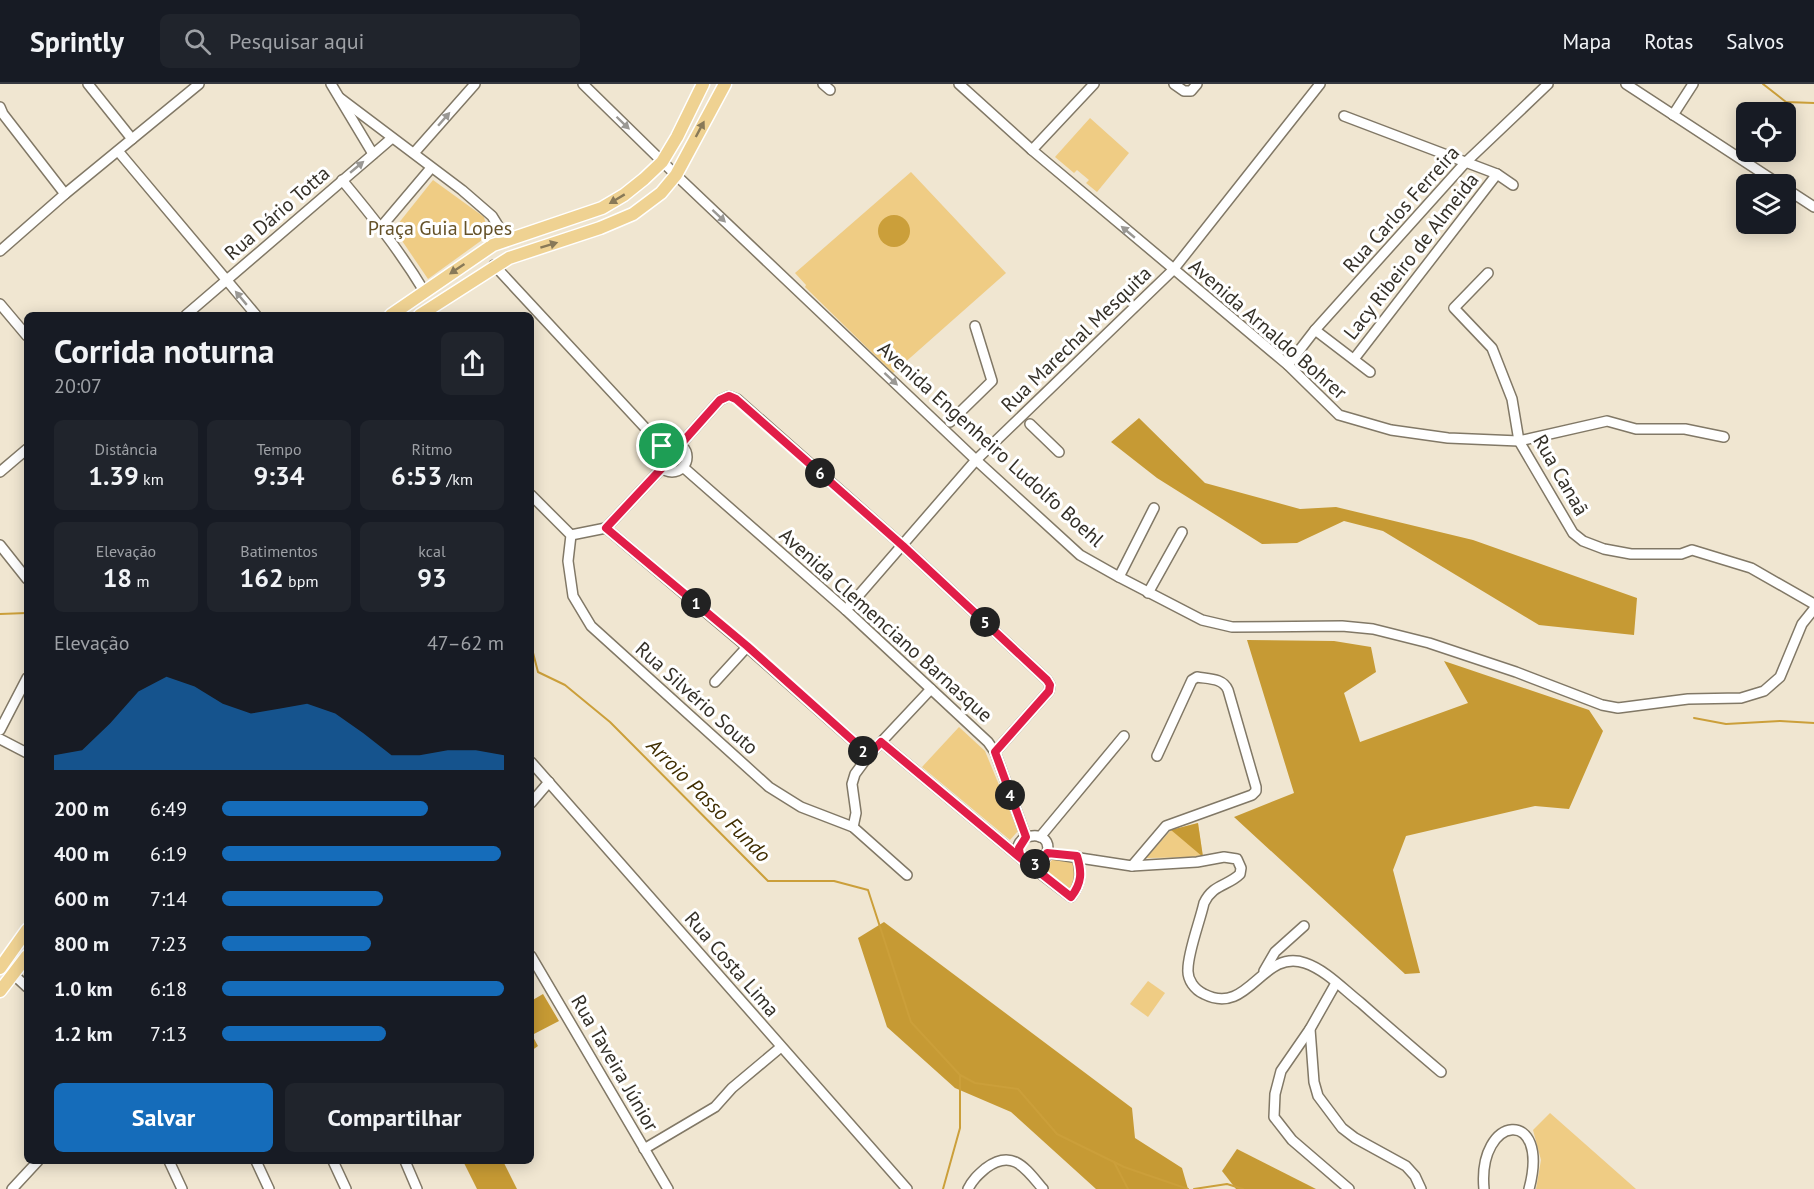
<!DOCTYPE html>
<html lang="pt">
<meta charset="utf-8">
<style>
:root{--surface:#171b24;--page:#20242c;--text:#f1f3f6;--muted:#9ea1a6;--line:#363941;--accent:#156cba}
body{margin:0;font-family:"PT Sans",sans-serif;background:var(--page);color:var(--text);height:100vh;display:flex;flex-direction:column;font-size:22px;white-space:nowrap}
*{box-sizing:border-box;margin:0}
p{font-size:20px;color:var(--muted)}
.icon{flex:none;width:33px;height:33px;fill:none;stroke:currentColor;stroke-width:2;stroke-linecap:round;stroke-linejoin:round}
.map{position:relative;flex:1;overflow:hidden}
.side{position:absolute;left:24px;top:228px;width:510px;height:852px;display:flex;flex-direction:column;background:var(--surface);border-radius:9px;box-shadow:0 3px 15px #0003}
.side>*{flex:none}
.controls{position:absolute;left:1736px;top:18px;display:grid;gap:12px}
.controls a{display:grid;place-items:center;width:60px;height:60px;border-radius:9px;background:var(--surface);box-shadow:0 3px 15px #0003;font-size:30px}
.pin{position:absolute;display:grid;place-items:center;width:51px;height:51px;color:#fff;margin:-26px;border:3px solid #fff;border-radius:50%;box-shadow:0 2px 6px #0007}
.km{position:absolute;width:30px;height:30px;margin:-15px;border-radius:50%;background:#222;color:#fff;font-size:16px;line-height:30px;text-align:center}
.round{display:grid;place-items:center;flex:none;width:63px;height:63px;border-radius:9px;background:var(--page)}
.headline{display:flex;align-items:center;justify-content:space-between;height:102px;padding:0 30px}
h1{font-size:33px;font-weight:600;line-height:45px}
.metrics{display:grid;grid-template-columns:repeat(3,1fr);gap:9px;height:102px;padding:6px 30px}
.metrics div{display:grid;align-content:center;border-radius:9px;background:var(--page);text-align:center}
.metrics b{font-size:26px;font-weight:600}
.metrics small{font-size:16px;font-weight:400}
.metrics p{font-size:16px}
.chart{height:168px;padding:12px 30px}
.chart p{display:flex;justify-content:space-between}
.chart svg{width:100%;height:108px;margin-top:6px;fill:var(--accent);opacity:.7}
.cta{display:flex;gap:12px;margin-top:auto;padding:12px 30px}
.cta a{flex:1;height:69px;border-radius:9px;background:var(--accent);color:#fff;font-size:24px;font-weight:600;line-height:69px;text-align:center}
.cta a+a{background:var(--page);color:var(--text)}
ul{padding:0 30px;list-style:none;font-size:20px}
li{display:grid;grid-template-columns:96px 72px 1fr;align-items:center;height:45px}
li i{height:15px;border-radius:8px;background:var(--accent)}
header{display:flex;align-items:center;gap:36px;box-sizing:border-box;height:84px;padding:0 30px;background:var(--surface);border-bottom:2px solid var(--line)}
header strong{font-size:28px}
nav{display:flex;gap:33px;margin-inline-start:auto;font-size:21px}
.search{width:420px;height:54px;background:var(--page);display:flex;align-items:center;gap:15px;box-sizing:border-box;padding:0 21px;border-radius:9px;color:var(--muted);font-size:22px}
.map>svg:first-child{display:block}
.green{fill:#efcc84}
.forest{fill:#c69a34}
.water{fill:#cb9f3a}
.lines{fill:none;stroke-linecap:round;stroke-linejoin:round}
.stream{stroke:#cb9f3a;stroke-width:2}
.minor-casing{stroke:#817866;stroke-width:12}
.major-casing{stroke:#fff;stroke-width:15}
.minor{stroke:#fff;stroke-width:9}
.major{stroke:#efd292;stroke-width:12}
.oneway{fill:#9a9894}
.oneway2{fill:#887958}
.route-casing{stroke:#fff;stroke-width:12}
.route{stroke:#e11d48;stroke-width:8}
.labels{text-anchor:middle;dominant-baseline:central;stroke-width:6;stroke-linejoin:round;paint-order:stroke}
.street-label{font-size:20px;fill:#343028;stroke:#fff}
.park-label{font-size:20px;fill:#655229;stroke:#fff}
.water-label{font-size:21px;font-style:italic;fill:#402e02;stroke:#fff}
</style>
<header>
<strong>Sprintly</strong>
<div class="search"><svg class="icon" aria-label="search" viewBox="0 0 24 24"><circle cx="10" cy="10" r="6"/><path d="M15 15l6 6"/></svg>Pesquisar aqui</div>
<nav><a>Mapa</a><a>Rotas</a><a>Salvos</a></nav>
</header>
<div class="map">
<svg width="1814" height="1105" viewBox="0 0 1814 1105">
<rect width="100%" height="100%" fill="#f0e6d1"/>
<g class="green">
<polygon points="1090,34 1129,69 1097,108 1086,99 1089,96 1077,86 1074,89 1055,73"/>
<polygon points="911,88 1006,189 893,289 805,203 806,201 795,189"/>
<polygon points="433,96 484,133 489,151 428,195 394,145"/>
<polygon points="959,643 985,667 1018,747 1010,756 922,683"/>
<polygon points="1198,739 1203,773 1146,774 1171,746"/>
<polygon points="1053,775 1074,777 1077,792 1071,807 1044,785"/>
<polygon points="1148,897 1165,909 1148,933 1130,920"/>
<polygon points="1550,1029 1636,1105 1536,1105 1541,1076 1533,1046"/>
</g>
<g class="forest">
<polygon points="1139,334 1205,399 1300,425 1336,423 1473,456 1637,514 1634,551 1539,541 1383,447 1344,437 1297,459 1262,460 1157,394 1111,358"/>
<polygon points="1247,556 1334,557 1371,563 1376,588 1344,609 1360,658 1468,619 1444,577 1589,626 1603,647 1569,725 1535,722 1406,752 1393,786 1420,889 1405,890 1234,733 1294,709"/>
<polygon points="1198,739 1203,773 1171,746"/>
<polygon points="884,838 1132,1024 1135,1054 1182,1084 1188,1105 1096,1105 1011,1028 955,1004 887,943 858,854"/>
<polygon points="543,910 559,937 532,951 538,962 531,967 531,917"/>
<polygon points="1237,1065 1316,1105 1236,1105 1222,1087"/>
<polygon points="463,1077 503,1077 517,1105 477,1105"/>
</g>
<circle class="water" cx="894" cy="147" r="16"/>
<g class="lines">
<g class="stream">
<polyline points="1763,0 1786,18 1814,19"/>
<polyline points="0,530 27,529"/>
<polyline points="531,561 538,588 565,601 610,638 768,797 834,797 868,806 911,938 960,991 975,999 1018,1005 1057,1050 1124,1083 1188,1105"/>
<polyline points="1694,634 1726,640 1780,637 1814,639"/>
<polyline points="1114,1078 1128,1105"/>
<polyline points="943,1105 960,1044 960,991"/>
<polyline points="1194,1105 1227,1100 1243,1105"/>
</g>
<g class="minor-casing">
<g id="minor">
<polyline points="88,0 132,55"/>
<polyline points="331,0 373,70"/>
<polyline points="583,0 676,91 976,376 1080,471 1119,493 1202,536 1232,543 1342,542 1373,545 1429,559 1516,588 1602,621 1618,624 1688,615 1741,614 1764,607 1780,593 1802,540 1814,525"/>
<polyline points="823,0 830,6"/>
<polyline points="959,0 1032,66 1288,281 1339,331 1391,346 1448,354 1519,357 1607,337 1636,345 1685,345 1724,353"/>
<polyline points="1174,0 1184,7 1191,7 1197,0"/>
<polyline points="1626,0 1779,100"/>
<polyline points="340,14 462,106 492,132 507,156"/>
<polyline points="0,23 3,30 65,110"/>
<polyline points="1673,31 1693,0"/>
<polyline points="1344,32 1497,90 1513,101"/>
<polyline points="1032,66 1094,0"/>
<polyline points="118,67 256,231"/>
<polyline points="414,69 475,0"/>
<path d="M342,96c30,36 58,71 82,111"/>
<polyline points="1785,104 1814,123"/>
<polyline points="381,143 431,84"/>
<polyline points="0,167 65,110 199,0"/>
<polyline points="494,181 662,362"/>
<polyline points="1488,189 1454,224 1492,264 1512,315 1519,357 1573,449 1583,457 1604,465 1631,470 1681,470 1692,466 1751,484 1814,520"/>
<polyline points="0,220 27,252"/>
<polyline points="186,231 392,54"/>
<polyline points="1315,246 1370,288"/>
<polyline points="1354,275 1497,90"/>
<polyline points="1288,281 1315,246 1465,79 1548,0"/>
<polyline points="950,338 992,297 975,242"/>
<polyline points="1030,340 1059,368"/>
<circle cx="672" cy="373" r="15"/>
<polyline points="680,361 720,316 729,312 737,315 903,462 1047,596 1050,601 1049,607 995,668"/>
<polyline points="683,383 846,526 988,658 995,668 1026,753"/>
<polyline points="0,388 27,365"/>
<polyline points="531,411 571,451 568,477 573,512 591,542 769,703 801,723 853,743 907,791"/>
<polyline points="606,444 747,563 869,671"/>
<polyline points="606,444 662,384"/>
<polyline points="571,451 606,444"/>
<polyline points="0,461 27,495"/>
<polyline points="1119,493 1154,424"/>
<polyline points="1148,509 1182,448"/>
<polyline points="846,526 976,376 1173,186 1320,0"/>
<polyline points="715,598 747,563"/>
<polyline points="0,646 27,594"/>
<polyline points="0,655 27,669"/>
<path d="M881,658l143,119c9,4 21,3 23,-8 8,-29 -47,-18 -23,8l47,36c11,-14 10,-25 6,-41"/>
<polyline points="531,678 907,1105"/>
<polyline points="531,719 549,698"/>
<polyline points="853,743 856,729 852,700 855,690 869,671 931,605"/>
<polyline points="1040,753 1124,652"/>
<path d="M1047,769l85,13 65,-4 27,-5 13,2 4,9 -1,6c-12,12 -27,10 -36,29 -4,18 -16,49 -16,66 -1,11 7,21 16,25 45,23 58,-46 101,-31 21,7 39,27 56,40 26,23 53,46 80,69"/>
<path d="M1132,782l34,-40 86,-31 4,-4v-4l-28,-97c-5,-12 -19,-11 -31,-13l-5,3 -35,76"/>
<polyline points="531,872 668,1105"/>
<polyline points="1264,887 1275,868 1304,842"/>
<polyline points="14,891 27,903"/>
<polyline points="1336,899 1310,945 1314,998 1318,1012 1342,1044 1355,1054 1406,1082 1415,1092 1421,1105"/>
<polyline points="1310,945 1281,987 1275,1010 1274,1033 1292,1056 1349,1105"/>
<polyline points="644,1065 715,1023 732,1004 781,963"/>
<polyline points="169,1077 182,1105"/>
<polyline points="256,1077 269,1105"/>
<polyline points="333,1077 346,1105"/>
<polyline points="405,1077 417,1105"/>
<polyline points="12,1105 38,1077"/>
<path d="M968,1105c5,-10 10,-14 18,-21 27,-20 40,1 57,21"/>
<path d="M1484,1105c-7,-75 67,-83 45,0"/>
</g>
</g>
<g class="major-casing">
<g id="major">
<polyline points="391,231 493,161 602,124 624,111 644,95 662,78 677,53 703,0"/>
<polyline points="420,231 509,174 600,144 633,130 661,109 676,91 725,0"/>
<polyline points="0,884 27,846"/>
<polyline points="0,907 27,872"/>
</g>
</g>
<use href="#minor" class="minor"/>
<use href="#major" class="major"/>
</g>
<defs><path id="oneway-solid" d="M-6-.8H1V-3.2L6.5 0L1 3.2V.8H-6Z" transform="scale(1.5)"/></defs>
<g class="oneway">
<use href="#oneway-solid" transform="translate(444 35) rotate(-49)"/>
<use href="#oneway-solid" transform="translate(623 39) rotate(44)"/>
<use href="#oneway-solid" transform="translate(357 83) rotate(-40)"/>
<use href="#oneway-solid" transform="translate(719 132) rotate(43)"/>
<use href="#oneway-solid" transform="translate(1128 148) rotate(-140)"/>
<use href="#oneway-solid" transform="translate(241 214) rotate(-130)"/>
<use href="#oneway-solid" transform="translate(891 295) rotate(43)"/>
</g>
<g class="oneway2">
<use href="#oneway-solid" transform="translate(700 45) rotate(-62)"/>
<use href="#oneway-solid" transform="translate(617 115) rotate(149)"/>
<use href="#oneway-solid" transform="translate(549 161) rotate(-17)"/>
<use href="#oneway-solid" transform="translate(457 185) rotate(146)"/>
</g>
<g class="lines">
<g class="route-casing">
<path id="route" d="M662,362l-5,11 5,11 -56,60 141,118 122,109 12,-13 143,119c10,5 19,2 23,-8l30,3c5,16 5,27 -6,41l-42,-33c-6,-4 -10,-8 -10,-16l7,-11 -31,-85 54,-61 1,-6 -3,-5 -144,-134 -167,-147 -7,-3 -9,4 -40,45 -6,-3 -12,4"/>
</g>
<use href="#route" class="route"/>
</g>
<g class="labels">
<g class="street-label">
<text transform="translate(1401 125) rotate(-48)">Rua Carlos Ferreira</text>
<text transform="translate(277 129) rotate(-41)">Rua Dário Totta</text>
<text transform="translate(1411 172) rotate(-52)">Lacy Ribeiro de Almeida</text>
<text transform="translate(1268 245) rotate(41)">Avenida Arnaldo Bohrer</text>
<text transform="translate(1076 255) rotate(-44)">Rua Marechal Mesquita</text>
<text transform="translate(991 360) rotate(42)">Avenida Engenheiro Ludolfo Boehl</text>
<text transform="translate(1561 391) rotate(60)">Rua Canaã</text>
<text transform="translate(886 541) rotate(42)">Avenida Clemenciano Barnasque</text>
<text transform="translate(697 614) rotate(42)">Rua Silvério Souto</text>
<text transform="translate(732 880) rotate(49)">Rua Costa Lima</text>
<text transform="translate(615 979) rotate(60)">Rua Taveira Júnior</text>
</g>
<g class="park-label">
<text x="440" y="144">Praça Guia Lopes</text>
</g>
<g class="water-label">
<text transform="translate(709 716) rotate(45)">Arroio Passo Fundo</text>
</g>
</g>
</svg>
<div class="controls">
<a><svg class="icon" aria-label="locate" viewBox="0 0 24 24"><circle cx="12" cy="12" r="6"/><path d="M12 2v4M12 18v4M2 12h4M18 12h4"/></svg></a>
<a><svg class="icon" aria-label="layers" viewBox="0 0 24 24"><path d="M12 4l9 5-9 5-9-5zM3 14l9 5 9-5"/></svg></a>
</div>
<div class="pin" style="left:662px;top:362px;background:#1e9e55"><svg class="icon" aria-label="arrive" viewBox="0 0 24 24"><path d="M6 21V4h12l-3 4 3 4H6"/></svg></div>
<b class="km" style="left:696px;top:519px">1</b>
<b class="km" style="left:863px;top:667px">2</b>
<b class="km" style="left:1035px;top:780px">3</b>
<b class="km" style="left:1010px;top:711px">4</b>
<b class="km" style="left:985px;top:538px">5</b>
<b class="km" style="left:820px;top:389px">6</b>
<section class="side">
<div class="headline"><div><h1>Corrida noturna</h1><p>20:07</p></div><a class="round"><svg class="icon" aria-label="share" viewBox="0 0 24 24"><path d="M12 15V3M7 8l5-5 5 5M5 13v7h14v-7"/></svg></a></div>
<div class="metrics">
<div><p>Distância</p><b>1.39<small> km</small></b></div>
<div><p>Tempo</p><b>9:34</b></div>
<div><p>Ritmo</p><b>6:53<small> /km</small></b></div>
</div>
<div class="metrics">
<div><p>Elevação</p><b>18<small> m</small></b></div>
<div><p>Batimentos</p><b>162<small> bpm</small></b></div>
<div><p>kcal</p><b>93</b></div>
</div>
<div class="chart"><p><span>Elevação</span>47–62 m</p>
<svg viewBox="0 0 160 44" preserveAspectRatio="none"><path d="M0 44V38L10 36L20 25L30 12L40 6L50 10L60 17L70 21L80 19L90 17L100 21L110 29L120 38L130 38L140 36L150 36L160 38V44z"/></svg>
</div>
<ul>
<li><b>200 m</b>6:49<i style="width:73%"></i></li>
<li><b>400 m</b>6:19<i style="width:99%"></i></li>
<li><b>600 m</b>7:14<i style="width:57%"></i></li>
<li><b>800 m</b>7:23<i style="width:53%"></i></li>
<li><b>1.0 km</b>6:18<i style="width:100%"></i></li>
<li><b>1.2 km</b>7:13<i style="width:58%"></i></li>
</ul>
<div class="cta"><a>Salvar</a><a>Compartilhar</a></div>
</section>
</div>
